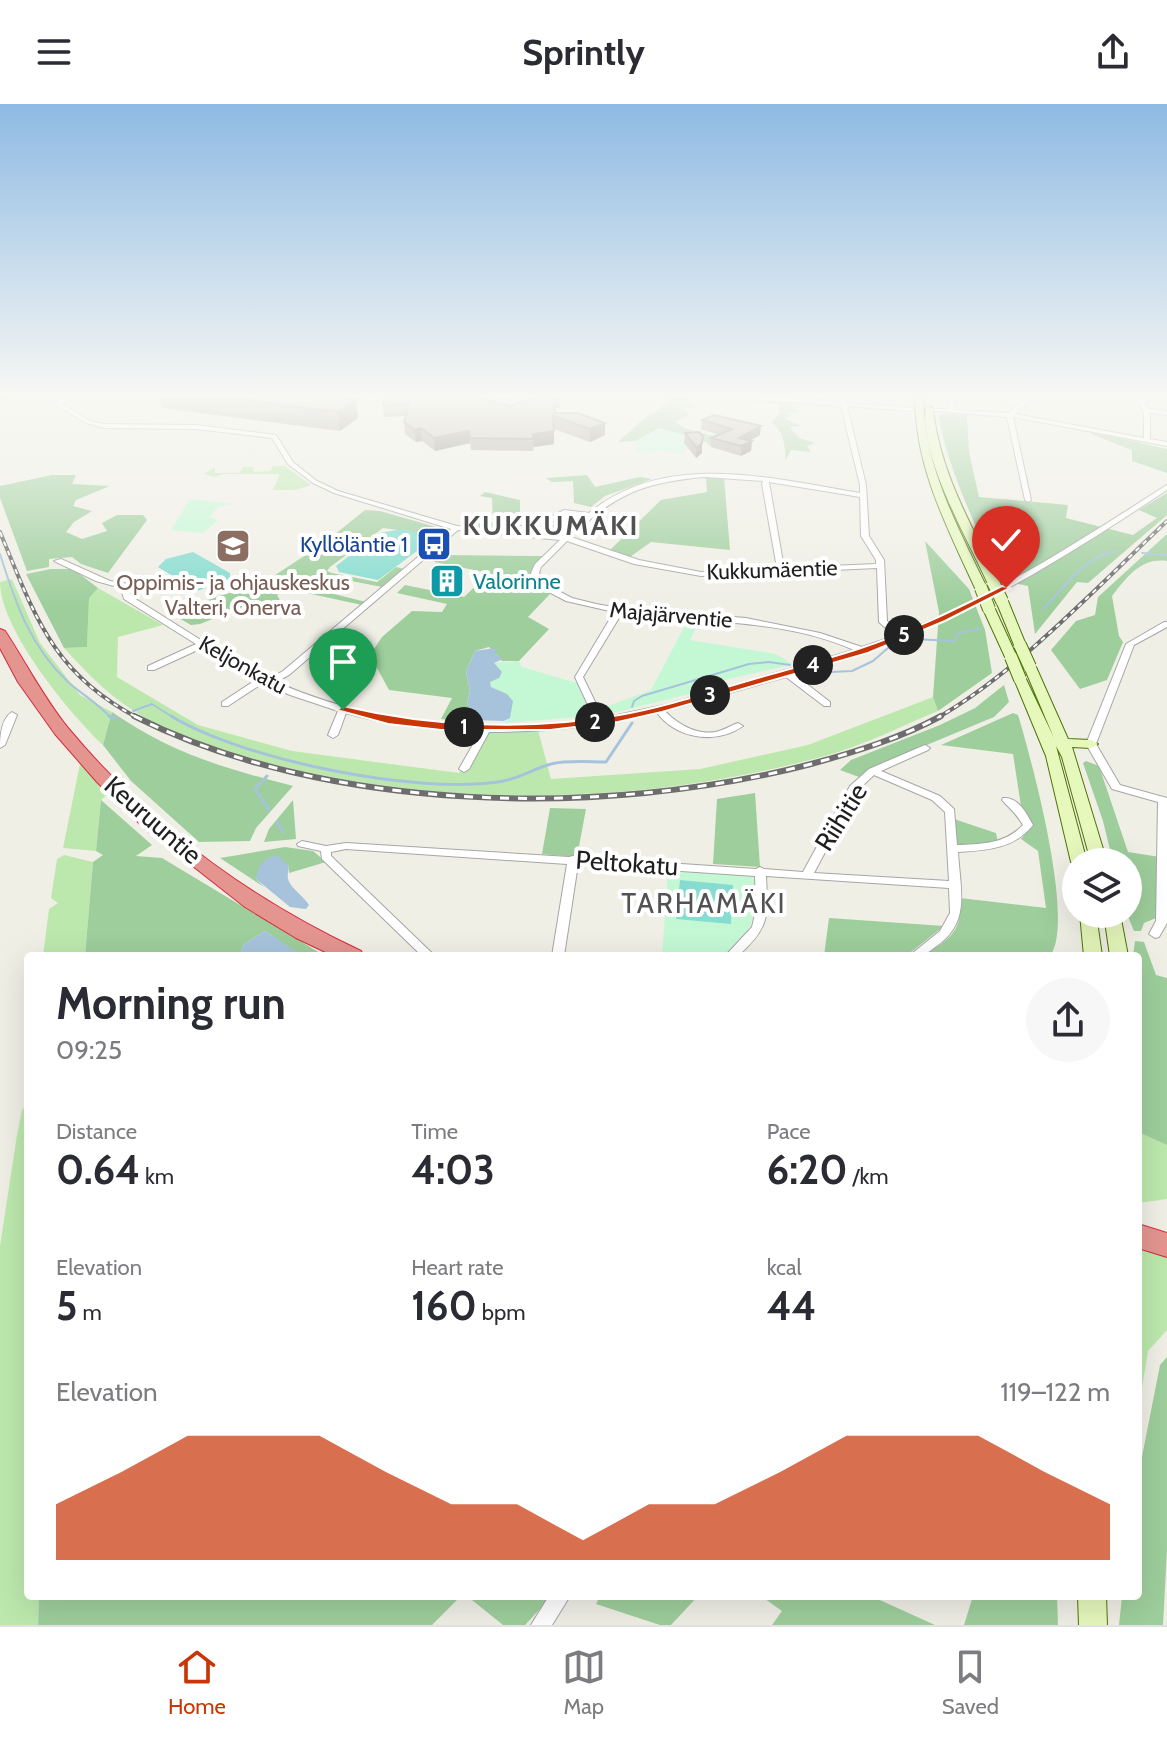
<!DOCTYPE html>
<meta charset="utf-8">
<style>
:root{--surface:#fff;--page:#f7f7f7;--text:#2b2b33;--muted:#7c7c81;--line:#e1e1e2;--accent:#c83506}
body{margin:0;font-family:Cabin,sans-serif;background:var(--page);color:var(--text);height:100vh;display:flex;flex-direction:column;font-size:30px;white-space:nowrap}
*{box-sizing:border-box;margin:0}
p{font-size:26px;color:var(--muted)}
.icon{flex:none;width:44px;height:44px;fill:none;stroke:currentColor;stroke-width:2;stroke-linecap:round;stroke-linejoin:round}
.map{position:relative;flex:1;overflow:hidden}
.side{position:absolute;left:24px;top:848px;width:1118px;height:648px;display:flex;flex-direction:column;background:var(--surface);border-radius:8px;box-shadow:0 8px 32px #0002}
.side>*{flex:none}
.fabs{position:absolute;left:1062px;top:744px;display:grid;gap:16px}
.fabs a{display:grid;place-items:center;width:80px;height:80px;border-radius:50%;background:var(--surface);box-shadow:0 8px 32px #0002;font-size:40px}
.pin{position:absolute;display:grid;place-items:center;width:68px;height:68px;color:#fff;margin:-82px -34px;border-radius:50% 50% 50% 0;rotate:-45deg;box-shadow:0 0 8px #0007}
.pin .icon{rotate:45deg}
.km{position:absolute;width:40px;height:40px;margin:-20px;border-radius:50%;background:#222;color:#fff;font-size:22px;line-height:40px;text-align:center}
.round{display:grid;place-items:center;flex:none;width:84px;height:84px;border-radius:42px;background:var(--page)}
.overview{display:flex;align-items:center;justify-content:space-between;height:136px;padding:0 32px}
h1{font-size:44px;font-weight:700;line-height:60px}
.stats{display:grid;grid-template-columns:repeat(3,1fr);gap:12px;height:136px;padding:8px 32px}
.stats div{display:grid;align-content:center}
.stats b{font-size:40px;font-weight:700}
.stats small{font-size:22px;font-weight:400}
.stats p{font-size:22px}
.chart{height:224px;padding:16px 32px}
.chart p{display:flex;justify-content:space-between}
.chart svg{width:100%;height:144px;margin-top:8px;fill:var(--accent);opacity:.7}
header{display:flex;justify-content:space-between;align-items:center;height:104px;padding:0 32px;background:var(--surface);font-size:36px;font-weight:700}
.tab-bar{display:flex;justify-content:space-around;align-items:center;height:112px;border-top:2px solid var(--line);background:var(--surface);font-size:22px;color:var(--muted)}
.tab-bar a{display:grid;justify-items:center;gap:4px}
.tab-bar .active{color:var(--accent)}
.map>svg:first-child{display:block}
.grass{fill:#bce8ad}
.forest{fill:#9ece9c}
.park{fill:#c4f8d5}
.pitch{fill:#86dcd0}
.water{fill:#a7c3dc}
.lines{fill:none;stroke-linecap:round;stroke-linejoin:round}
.stream-far1{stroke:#a7c3dc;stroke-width:2}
.stream{stroke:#a7c3dc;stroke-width:3}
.street-casing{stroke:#a6a6a6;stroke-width:2}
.secondary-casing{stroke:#4e7408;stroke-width:2}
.highway-casing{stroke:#d62b3c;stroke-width:2}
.street{fill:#fff;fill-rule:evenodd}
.secondary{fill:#e6f8bc;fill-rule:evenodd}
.highway{fill:#e49590;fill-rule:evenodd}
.rail-far1-casing{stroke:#6d6d6d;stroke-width:4}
.rail-casing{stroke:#6d6d6d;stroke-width:6}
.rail-far1{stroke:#fff;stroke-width:2;stroke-dasharray:5;stroke-linecap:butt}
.rail{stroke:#fff;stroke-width:3;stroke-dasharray:9;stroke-linecap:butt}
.secondary-bridge-casing{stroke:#4e7408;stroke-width:14;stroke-linecap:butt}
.secondary-bridge{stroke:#e6f8bc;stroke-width:12}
.wall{fill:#a29e96}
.shaded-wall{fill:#84817a}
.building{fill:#bcb8af;stroke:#84817a;stroke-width:2}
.route{fill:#c83506;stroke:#fff;stroke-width:2}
.labels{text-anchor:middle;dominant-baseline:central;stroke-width:8;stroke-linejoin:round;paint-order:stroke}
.far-transit-label{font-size:22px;fill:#164399;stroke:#fff;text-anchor:end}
.far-street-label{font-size:22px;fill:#1f1f1f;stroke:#fff}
.far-culture-label{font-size:22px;fill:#0d838f;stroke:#fff;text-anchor:start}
.far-education-label{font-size:22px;fill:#785e54;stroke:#fff}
.street-label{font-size:26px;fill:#1f1f1f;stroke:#fff}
.far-district-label{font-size:28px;font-weight:bold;letter-spacing:2px;fill:#525252;stroke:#fff}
.neighbourhood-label{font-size:28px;letter-spacing:2px;fill:#525252;stroke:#fff}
</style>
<header><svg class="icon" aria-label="menu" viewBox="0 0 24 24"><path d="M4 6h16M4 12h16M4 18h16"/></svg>Sprintly<svg class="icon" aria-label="share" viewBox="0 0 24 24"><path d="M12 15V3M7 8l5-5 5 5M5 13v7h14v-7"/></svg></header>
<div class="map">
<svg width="1167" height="1521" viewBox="0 0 1167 1521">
<rect width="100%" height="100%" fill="#f0efe6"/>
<g class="grass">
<polygon points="273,362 285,362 311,381 295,386 273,386 280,370 223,370 215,373 204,370 215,363 215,369 239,369 243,363 254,363 253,368 270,367"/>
<path d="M12,475l28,64 40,52 32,17 -9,33c-34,-32 -103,-116 -103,-163z"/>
<path d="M98,484l65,37 -45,12 -1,40 81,48 94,26 167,22 22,-42 57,-1 13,49 149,-10 108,-24 125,-48 5,14c-37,15 -75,35 -113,45 -175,48 -365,53 -541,11 -52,-12 -108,-28 -153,-58 -26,-17 -46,-38 -67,-61l23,-1 2,-50z"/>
<polygon points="80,660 108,689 101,696 96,747 63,744"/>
<polygon points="64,751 93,758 85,852 43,852 49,805 58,799 51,794 57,755"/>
<polygon points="28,999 28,1492 39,1492 38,1521 0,1521 0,1142 17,1031 22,1006"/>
<polygon points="1138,1028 1167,1041 1167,1095 1138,1099"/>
<polygon points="1138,1137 1167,1146 1167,1226 1148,1247 1138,1309"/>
</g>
<g class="forest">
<polygon points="666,289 682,289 697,303 684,305 689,311 675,318 684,324 721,334 722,338 711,343 706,338 659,324 636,337 618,338 641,317 667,299"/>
<path d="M762,295l37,4 -8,3 10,7 -14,-1 3,4 -5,3 17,7 -12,1 9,11 16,5 -8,3 4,6 -20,-2 -5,10c-2,-16 -1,-27 -15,-38l9,-9 -3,-10 -27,-1z"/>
<path d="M938,310l29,1 2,37 10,45 89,8 -2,13 67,17 24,-17 -18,-8 28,-17v22l-79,68 -11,-1 -42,52 -7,-48 -28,-6c-24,-54 -51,-107 -62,-166z"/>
<polygon points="1093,328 1167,345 1167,369 1132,357 1132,346 1091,330"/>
<polygon points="52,371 76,371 72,380 110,382 76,396 73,402 92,407 74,418 66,428 82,435 107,427 102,419 117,411 143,411 147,416 108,469 81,460 72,453 49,455 49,463 27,467 0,394 0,382"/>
<polygon points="587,371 595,383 640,373 652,375 605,392 591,403 574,399 573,377 552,378 546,374"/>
<polygon points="724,373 730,446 651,438 630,453 610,446 661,396 707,388 706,374"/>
<path d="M485,388l35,8v19h-17l1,8 41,1 16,-6 14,2c-29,21 -81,6 -115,3l8,-5h25l-1,-24 -12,-2z"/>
<polygon points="365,406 380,407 450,427 432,443 423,441 436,433 430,430 383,424 330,463 327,467 332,469 377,478 396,463 404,465 382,483 346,476 330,489 366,498 362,501 288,485 277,491 280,496 245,502 200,520 191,521 168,508 188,499 197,499 263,479 324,439"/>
<path d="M1167,430v27c-26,-4 -41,17 -55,35l7,40 4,6 -16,38 -27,9 -29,-39 25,-29 19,-6 3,-18z"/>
<polygon points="925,437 969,485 985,526 992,569 938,607 933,593 939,508"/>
<polygon points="441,451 542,452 528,472 551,489 528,513 549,525 519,557 502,557 489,543 475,547 466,567 470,587 467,600 475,610 471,618 441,615 452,594 389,586 370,551 382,533 412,507 442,508 447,500 397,489 405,481 464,493 489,469 434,458"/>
<polygon points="51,465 73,465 98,484 89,494 87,543 64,544 26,470"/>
<polygon points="1004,581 1009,598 994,613 869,665 859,673 840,666 851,656 940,621 975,604"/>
<path d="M112,608c59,41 111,56 181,74l-37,42 -6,13 -51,1 -68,-61 -28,-36z"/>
<path d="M1013,609l5,2c13,43 58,207 32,241h-126c25,-17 39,-24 36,-58l86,10 -8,-57 -17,-12 11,-14 -11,-19 -8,-52 -72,-9z"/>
<polygon points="1086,657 1099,662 1128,748 1160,753 1156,814 1144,819 1141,827 1134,827 1127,810 1128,758 1113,758 1103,717 1083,659"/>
<polygon points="755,689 760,763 713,760 717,695"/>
<polygon points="101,696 152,741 136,752 162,754 320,849 297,849 265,827 244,840 239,852 85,852 93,758 103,751 96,747"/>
<polygon points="293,696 296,735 264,738 269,725"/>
<polygon points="550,704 586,705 577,753 542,750"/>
<polygon points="954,715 996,729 998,739 957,742"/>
<polygon points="285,743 313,747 326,758 289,769 288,761 256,775 264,783 220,754"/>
<polygon points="829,814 944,822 906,852 824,852"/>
<polygon points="1135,837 1144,838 1156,871 1167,874 1167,1041 1138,1028 1141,957 1138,852 1133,852"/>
<polygon points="1167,1253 1167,1446 1163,1521 1119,1521 1122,1492 1138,1492 1138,1373 1160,1261"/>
<polygon points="39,1492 461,1492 432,1521 38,1521"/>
<polygon points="467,1492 552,1492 525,1521 503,1521"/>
<polygon points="600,1492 698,1492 671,1521 660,1521 596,1500"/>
<polygon points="761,1492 871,1492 935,1521 772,1521 782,1507"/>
<polygon points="973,1492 1057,1492 1058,1521 964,1521"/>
</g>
<g class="park">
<polygon points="659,324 700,336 687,342 684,350 659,346 655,348 637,347 636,337"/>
<polygon points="190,395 234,400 219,402 209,413 218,416 203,429 171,426"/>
<path d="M689,514l11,1 -10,21 86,14 17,10c-25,7 -49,10 -74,18l-2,5 -108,27 -9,-5 51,-19z"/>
<polygon points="519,557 522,563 577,579 592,608 591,612 504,619 510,614 507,590 491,583 490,578 499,567 493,559"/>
<path d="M668,764l84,8 3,5c-2,43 2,46 -31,75h-62z"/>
</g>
<g class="pitch">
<polygon points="402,425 437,432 378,476 339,468 336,462 379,429"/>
<polygon points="193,448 230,469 230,475 197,487 158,463 166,455"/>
<polygon points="680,776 733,781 731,820 676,815"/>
</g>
<g class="water">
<polygon points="495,544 496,551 503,555 494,559 502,568 499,574 490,578 491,583 507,590 513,597 510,614 504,617 473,616 475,610 467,600 470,587 466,567 475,547"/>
<path d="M277,751l11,10c1,5 -1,9 0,14 3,10 15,16 21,26l-3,4 -16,-2 -34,-28c1,-13 8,-21 21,-24z"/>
<polygon points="265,827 303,852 239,852 244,840"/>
</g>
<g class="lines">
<g class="stream-far1">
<polyline points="1142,449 1167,451"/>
<path d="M0,450c15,48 30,92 67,127 14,13 31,22 44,37"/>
<path d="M1043,505c21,-21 41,-53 73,-58"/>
<polyline points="810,569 852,567 873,557 888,544 913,535 954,537 958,529 979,525"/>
<polyline points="632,603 634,597 642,592 749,560 769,558 790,561"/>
<polyline points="133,607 152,600 174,614"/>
</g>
<g class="stream">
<polyline points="109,612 115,614"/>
<path d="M171,612c73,44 242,78 327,66 18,-2 35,-13 53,-18 16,-4 38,-2 55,-2l26,-39"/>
<polyline points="267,672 255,685 269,706"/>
<polyline points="277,718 283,728"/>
</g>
<g class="street-casing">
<g id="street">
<path d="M41,289h8l17,8v2h-5l29,18 14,3 92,1 80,10 17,27 24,19 21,10 119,35 107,10 20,-19 -19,-3 -12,7 -34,4 -4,-2 4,-2 32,-4 13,-7 25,3c76,-63 182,-35 271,-20v-8l-19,-79 -79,-6 -22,-7 100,9 -2,-9h6l2,10 66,5 1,1 -3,2 -63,-5 19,79 3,51 15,24 3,61 14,12c94,-37 179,-92 264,-147l2,-1v5c-95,63 -191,124 -299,161l-1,2 -73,21 36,28v4h-6l-38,-29 -121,34c13,14 35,26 54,20 7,-2 13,-6 19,-8l5,3c-27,19 -66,13 -86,-13 -55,13 -111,19 -168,19l-20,37 -5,3 -5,-3 21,-37c-45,-2 -90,-6 -134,-19l-8,22 -5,3 -5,-3 10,-24 -48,-16 -27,-12 -35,23h-6v-4l35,-23 -55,-31 -48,22h-6v-4l48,-22 -72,-45 -3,-11 -25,-7 -42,-20 7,-2 49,22 18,3 3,12 92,58 46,25 14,-8 168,-142 -117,-36 -21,-10 -25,-19 -16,-26 -76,-9 -92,-1 -18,-5 -30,-18 1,-4zM705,373l58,4 -1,3 15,84 -76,4 -62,-12 -68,-23c43,-43 74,-55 134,-60zM769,378l91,15 1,39 15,24v4l-92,4zM458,426l102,10 -25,24 -4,9 1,2 13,15 21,11 48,11 -39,65 20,43c-108,13 -218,7 -319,-38l13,-7zM567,437l67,23 67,12 176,-8 2,54 15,14 -32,11 -42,-14 -74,-15 -121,-9 -29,-5 -24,-6 -21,-11 -12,-14 2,-6zM622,509c76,10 160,5 232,37l-185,54 -66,14 -20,-41z"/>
<polygon points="147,289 151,289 162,294 174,289 182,289 162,298 147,291"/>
<polygon points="312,289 333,289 399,295 402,297 399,299 315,291"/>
<polygon points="513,289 519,289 519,292 516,294 472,297 469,295 472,293 513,290"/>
<polygon points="946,289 952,289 955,306 1008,309 1033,289 1039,289 1015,310 1144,334 1144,307 1139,299 1119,289 1127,289 1141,296 1167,289 1167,292 1144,299 1149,305 1167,307 1167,311 1150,309 1150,335 1167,338 1167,342 1013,313 1031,396 1028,398 1025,396 1007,313 934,307 934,305 949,305"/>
<polygon points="1164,518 1167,518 1167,523 1134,541 1096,640 1120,681 1167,694 1167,819 1159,833 1155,834 1149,830 1156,817 1158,698 1112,685 1086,640 1126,540"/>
<path d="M12,608l5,3 -12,30 -5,3c0,-12 1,-29 12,-36z"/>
<path d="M925,641l5,3 -2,2 -47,21 59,25 14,13 3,36c25,-1 48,-1 66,-20 -8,-13 -12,-15 -21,-25l1,-2c16,-1 23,15 30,27 -19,24 -46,25 -75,27 2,37 13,69 -20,93 -12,9 -14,11 -29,11l31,-25 10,-18 -1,-25 -183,-12c2,41 4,51 -28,80h-13l27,-29 4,-17 -1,-34 -177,-12 -14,92h-12l15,-92 -221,-15 -15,3v4l104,100h-13l-100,-97 -1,-8 -23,-5 -1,-2 5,-3 24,5 20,-3 223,14 4,-1 4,1 179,12 4,-2 4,2 39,3 47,-86 19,-17zM874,671l58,25 13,12 4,69 -135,-8 44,-83z"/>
<polygon points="549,1492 570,1492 552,1521 531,1521"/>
</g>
</g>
<g class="secondary-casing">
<g id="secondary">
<polygon points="0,289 21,289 0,295"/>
<path d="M915,289h8c0,72 34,132 64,195l-2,2 -10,-2c-29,-63 -61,-123 -60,-195z"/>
<path d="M926,302l7,2c6,63 39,118 66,174l-2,2 -10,-2c-20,-44 -69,-128 -61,-176z"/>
<polygon points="1002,493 1008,497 1026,541 1024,544 1020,545 1014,541 996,497"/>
<polygon points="989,501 995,505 1017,553 1015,556 1011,557 1005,553 983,505"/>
<polygon points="1030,559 1036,563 1068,635 1091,636 1098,640 1091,644 1072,643 1107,758 1091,758 1062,653 1056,642 1087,758 1076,758 1076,762 1071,758 1046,652 1014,575 1020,571 1026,575 1054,634 1024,563"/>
<polygon points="1080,810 1096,810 1102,852 1084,852"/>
<polygon points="1104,810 1120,810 1128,852 1110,852"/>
<polygon points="1078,1492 1106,1492 1107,1521 1079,1521"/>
</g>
</g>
<g class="highway-casing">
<g id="highway">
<path d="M0,525l5,2c21,32 38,66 63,97 80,96 180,170 293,223l3,5h-30l-38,-18 -51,-31 -102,-80 -46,-45 -42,-48 -37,-52 -18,-34z"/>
<polygon points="1138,1120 1167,1129 1167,1153 1138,1144"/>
</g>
</g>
<use href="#street" class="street"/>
<use href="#secondary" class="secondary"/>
<use href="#highway" class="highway"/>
<g class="rail-far1-casing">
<g id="rail-far1">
<path d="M0,428c35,84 52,141 138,186"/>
<path d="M937,614c81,-46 162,-133 230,-197"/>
</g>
</g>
<g class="rail-casing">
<path id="rail" d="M134,612c192,97 471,102 677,48 44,-12 90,-26 130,-48"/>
</g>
<use href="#rail-far1" class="rail-far1"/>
<use href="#rail" class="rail"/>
<g class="secondary-bridge-casing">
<g id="secondary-bridge">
<polyline points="993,478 1002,497"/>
<polyline points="981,484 989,505"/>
<polyline points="1020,541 1030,563"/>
<polyline points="1011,553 1020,575"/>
</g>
</g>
<use href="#secondary-bridge" class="secondary-bridge"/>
</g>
<g class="wall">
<polygon points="159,289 344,289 344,294 356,295 358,314 340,327 162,304"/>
<polygon points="560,289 560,304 555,304 555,309 605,319 605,331 590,338 554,325 554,340 534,343 533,347 471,346 470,339 435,347 422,337 416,338 405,330 404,318 406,312 384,313 383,301 487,296 510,302"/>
<polygon points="702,316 760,331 750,337 752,337 751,347 741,352 711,343 711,334 719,331 701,325"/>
<polygon points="685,329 702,349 696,354 684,339"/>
<polygon points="460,464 460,471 446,484 433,482 432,474"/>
</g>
<g class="shaded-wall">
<polygon points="326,289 344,289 345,299 327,306"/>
<polygon points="356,295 358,314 340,327 337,308"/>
<polygon points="605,319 605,331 590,338 590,325"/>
<polygon points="761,322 760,331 740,342 739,334"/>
<polygon points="421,324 422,337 416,338 414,326"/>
<polygon points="469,327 470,339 435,347 434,334"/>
<polygon points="554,327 554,340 534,343 533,330"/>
<polygon points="752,337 751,347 741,352 741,342"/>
<polygon points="702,339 702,349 696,354 697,344"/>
<polygon points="460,464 460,471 446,484 445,477"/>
</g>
<g class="building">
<polygon points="190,289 329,289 325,291 356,295 337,308"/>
<polygon points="487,289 487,296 510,302 534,294 534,289 560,289 560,292 554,292 555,309 578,309 605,319 590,325 553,312 554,327 533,330 533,335 470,334 469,327 434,334 421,324 414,326 404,318 409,300 383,301 385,291"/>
<polygon points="714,311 761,322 739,334 752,337 741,342 711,334 732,325 702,316"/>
<polygon points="699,328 703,332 702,339 697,344 685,329"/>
<polygon points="447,462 460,464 445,477 432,474"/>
</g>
<linearGradient id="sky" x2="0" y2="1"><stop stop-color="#8ebae3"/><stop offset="0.58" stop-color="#f8f8f4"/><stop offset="1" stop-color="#f8f8f4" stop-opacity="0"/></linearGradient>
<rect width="1167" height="502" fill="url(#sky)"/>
<path class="route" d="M1002,482l8,2 -65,33 -77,32 -206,59 -44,10 -68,8h-109l-53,-6 -51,-14 6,-4c89,21 185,25 276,9 46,-8 90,-23 135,-36 35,-10 70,-19 104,-30 50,-16 98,-40 144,-63z"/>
<defs>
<g id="bus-square" transform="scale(1.8)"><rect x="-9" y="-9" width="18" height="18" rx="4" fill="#1a4fb4" stroke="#fff"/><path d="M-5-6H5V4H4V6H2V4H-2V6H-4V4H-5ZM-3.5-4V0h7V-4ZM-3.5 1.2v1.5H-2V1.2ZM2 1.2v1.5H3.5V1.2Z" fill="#fff"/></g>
<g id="school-square" transform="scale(1.8)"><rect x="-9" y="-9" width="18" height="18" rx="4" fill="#8d6e63" stroke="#fff"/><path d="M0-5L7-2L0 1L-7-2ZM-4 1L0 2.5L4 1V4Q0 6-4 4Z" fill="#fff"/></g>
<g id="building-square" transform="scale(1.8)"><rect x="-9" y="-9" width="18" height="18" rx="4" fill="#0f9aa8" stroke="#fff"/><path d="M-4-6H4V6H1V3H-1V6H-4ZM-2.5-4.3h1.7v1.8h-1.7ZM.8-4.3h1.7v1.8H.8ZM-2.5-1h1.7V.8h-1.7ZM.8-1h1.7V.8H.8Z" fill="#fff"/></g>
</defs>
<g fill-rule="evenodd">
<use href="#bus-square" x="434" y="440"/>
<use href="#school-square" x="233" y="442"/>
<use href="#building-square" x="447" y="477"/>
</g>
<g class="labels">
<g class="far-transit-label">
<text x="408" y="440">Kyllöläntie 1</text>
</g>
<g class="far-street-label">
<text transform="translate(772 466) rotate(-2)">Kukkumäentie</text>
<text transform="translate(671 511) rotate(5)">Majajärventie</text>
<text transform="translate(243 561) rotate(29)">Keljonkatu</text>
</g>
<g class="far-culture-label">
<text x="473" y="477">Valorinne</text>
</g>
<g class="far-education-label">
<text x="233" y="478">Oppimis- ja ohjauskeskus<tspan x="233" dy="25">Valteri, Onerva</tspan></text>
</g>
<g class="street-label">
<text transform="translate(841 713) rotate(-58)">Riihitie</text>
<text transform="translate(153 716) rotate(41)">Keuruuntie</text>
<text transform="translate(627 759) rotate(4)">Peltokatu</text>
</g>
<g class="far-district-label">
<text x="551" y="421">KUKKUMÄKI</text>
</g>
<g class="neighbourhood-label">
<text x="704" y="799">TARHAMÄKI</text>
</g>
</g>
</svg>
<div class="fabs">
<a><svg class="icon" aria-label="layers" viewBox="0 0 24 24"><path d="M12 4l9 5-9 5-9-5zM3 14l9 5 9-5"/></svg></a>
</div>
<div class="pin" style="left:343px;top:606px;background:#1e9e55"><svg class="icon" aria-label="arrive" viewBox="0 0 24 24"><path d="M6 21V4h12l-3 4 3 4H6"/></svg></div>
<div class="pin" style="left:1006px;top:484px;background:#d93025"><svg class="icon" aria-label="check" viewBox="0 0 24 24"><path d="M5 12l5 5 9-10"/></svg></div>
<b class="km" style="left:464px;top:623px">1</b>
<b class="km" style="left:595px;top:618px">2</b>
<b class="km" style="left:710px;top:591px">3</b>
<b class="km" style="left:813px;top:561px">4</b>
<b class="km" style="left:904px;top:531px">5</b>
<section class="side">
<div class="overview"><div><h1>Morning run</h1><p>09:25</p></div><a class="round"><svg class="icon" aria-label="share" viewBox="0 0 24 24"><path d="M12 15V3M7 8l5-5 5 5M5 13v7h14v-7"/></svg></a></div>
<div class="stats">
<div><p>Distance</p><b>0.64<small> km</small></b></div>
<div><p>Time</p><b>4:03</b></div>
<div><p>Pace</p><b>6:20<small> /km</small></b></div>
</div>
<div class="stats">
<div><p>Elevation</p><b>5<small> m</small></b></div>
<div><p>Heart rate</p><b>160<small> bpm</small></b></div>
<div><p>kcal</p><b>44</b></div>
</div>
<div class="chart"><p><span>Elevation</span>119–122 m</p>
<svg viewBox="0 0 160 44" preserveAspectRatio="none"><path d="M0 44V27L10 17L20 6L30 6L40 6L50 17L60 27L70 27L80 38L90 27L100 27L110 17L120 6L130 6L140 6L150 17L160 27V44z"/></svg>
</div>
</section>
</div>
<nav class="tab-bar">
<a class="active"><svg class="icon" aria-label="home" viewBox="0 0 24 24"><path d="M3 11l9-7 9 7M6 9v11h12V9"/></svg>Home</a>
<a><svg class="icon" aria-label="map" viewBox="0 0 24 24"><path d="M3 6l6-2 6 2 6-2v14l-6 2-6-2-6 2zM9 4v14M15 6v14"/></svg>Map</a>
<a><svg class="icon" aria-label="saved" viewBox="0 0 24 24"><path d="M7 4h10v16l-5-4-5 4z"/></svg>Saved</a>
</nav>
